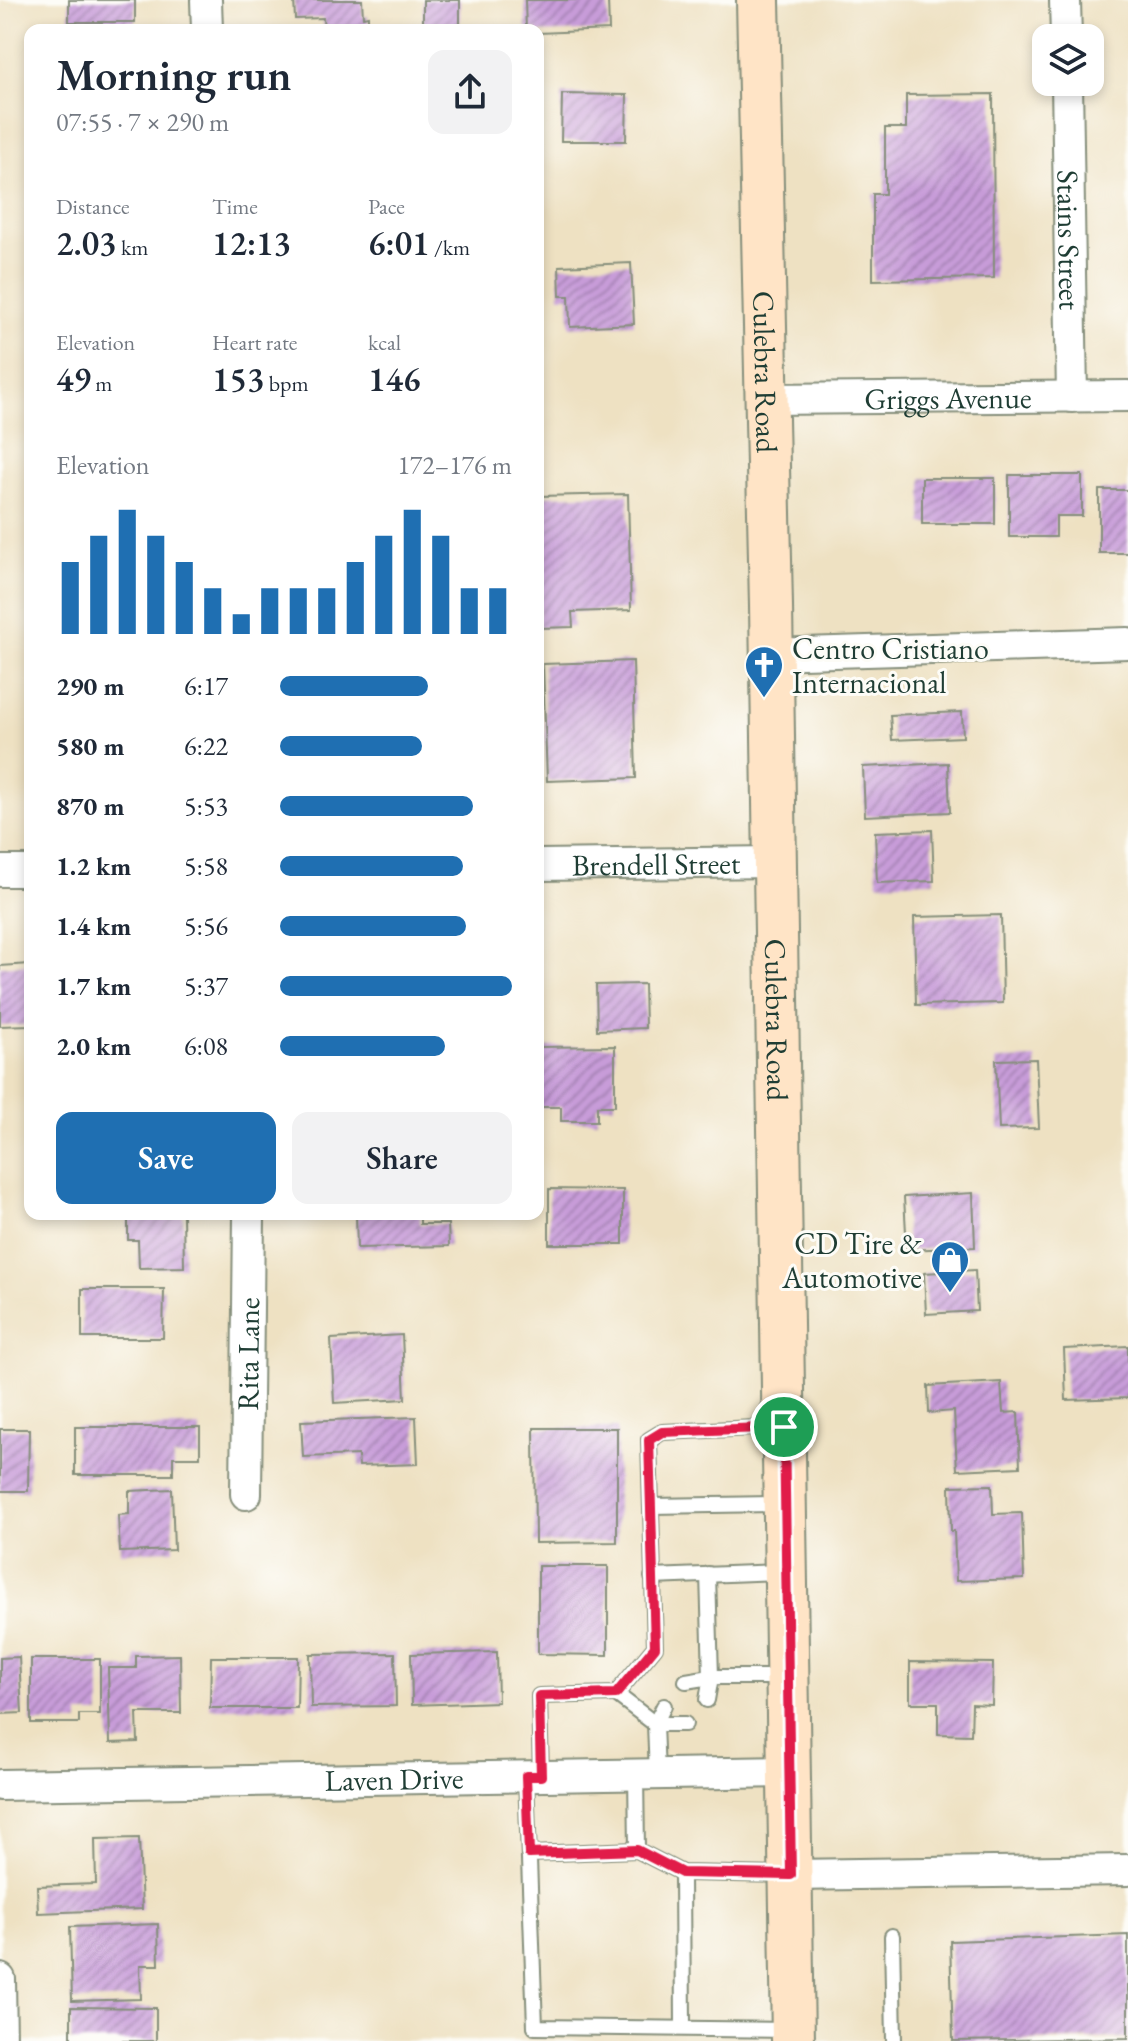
<!DOCTYPE html>
<meta charset="utf-8">
<style>
:root{--surface:#fff;--page:#f2f2f3;--text:#1f2937;--muted:#747a83;--accent:#1f6fb2}
body{margin:0;font-family:"EB Garamond",serif;background:var(--page);color:var(--text);height:100vh;display:flex;flex-direction:column;font-size:30px;white-space:nowrap}
*{box-sizing:border-box;margin:0}
p{font-size:26px;color:var(--muted)}
.icon{flex:none;width:44px;height:44px;fill:none;stroke:currentColor;stroke-width:2;stroke-linecap:round;stroke-linejoin:round}
.map{position:relative;flex:1;overflow:hidden}
.details{position:absolute;left:24px;top:24px;width:520px;height:1196px;display:flex;flex-direction:column;background:var(--surface);border-radius:16px;box-shadow:0 4px 12px #0003}
.details>*{flex:none}
.controls{position:absolute;left:1032px;top:24px;display:grid;gap:16px}
.controls a{display:grid;place-items:center;width:72px;height:72px;border-radius:16px;background:var(--surface);box-shadow:0 4px 12px #0003;font-size:40px}
.pin{position:absolute;display:grid;place-items:center;width:68px;height:68px;color:#fff;margin:-34px;border:4px solid #fff;border-radius:50%;box-shadow:0 2px 8px #0007}
.round{display:grid;place-items:center;flex:none;width:84px;height:84px;border-radius:16px;background:var(--page)}
.headline{display:flex;align-items:center;justify-content:space-between;height:136px;padding:0 32px}
h1{font-size:44px;font-weight:600;line-height:60px}
.metrics{display:grid;grid-template-columns:repeat(3,1fr);gap:12px;height:136px;padding:8px 32px}
.metrics div{display:grid;align-content:center}
.metrics b{font-size:34px;font-weight:600}
.metrics small{font-size:22px;font-weight:400}
.metrics p{font-size:22px}
.chart{height:224px;padding:16px 32px}
.chart p{display:flex;justify-content:space-between}
.chart svg{width:100%;height:144px;margin-top:8px;stroke:var(--accent);stroke-width:6}
.cta{display:flex;gap:16px;margin-top:auto;padding:16px 32px}
.cta a{flex:1;height:92px;border-radius:16px;background:var(--accent);color:#fff;font-size:32px;font-weight:600;line-height:92px;text-align:center}
.cta a+a{background:var(--page);color:var(--text)}
ul{padding:0 32px;list-style:none;font-size:26px}
li{display:grid;grid-template-columns:128px 96px 1fr;align-items:center;height:60px}
li i{height:20px;border-radius:10px;background:var(--accent)}
.map>svg:first-child{display:block}
.building{fill:url(#building-hatch)}
.lines{fill:none;stroke-linecap:round;stroke-linejoin:round}
.service-casing{stroke:#868f7b;stroke-width:18}
.minor-casing{stroke:#868f7b;stroke-width:34}
.secondary-casing{stroke:#868f7b;stroke-width:46}
.service{stroke:#fff;stroke-width:14}
.minor{stroke:#fff;stroke-width:30}
.secondary{stroke:#ffe4c6;stroke-width:42}
.route-casing{stroke:#fff;stroke-width:16}
.route{stroke:#e11d48;stroke-width:10}
.labels{text-anchor:middle;dominant-baseline:central;stroke-width:6;stroke-linejoin:round;paint-order:stroke}
.street-label{font-size:30px;fill:#1f3d34;stroke:#fdfcf7}
.poi-label{font-size:30px;fill:#1f3d34;stroke:#fdfcf7;text-anchor:start}
</style>
<div class="map">
<svg width="1128" height="2041" viewBox="0 0 1128 2041">
<defs>
<pattern id="building-hatch" width="6" height="6" patternUnits="userSpaceOnUse" patternTransform="scale(2)"><rect width="6" height="6" fill="#c89cd9"/><path d="M-1 1l2-2M0 6l6-6M5 7l2-2" fill="none" stroke="#a280b1"/></pattern>
</defs>
<rect width="100%" height="100%" fill="#fdfcf7"/>
<filter id="ink" filterUnits="userSpaceOnUse"><feTurbulence type="fractalNoise" baseFrequency=".0125" numOctaves="2"/><feDisplacementMap in="SourceGraphic" scale="16" xChannelSelector="R" yChannelSelector="G"/><feConvolveMatrix kernelMatrix="1 2 1 2 8 2 1 2 1" color-interpolation-filters="sRGB"/></filter>
<filter id="wash" filterUnits="userSpaceOnUse"><feTurbulence type="fractalNoise" baseFrequency=".006" numOctaves="4" result="noise"/><feDisplacementMap in="SourceGraphic" scale="32" xChannelSelector="R" yChannelSelector="G"/><feGaussianBlur stdDeviation="1.8" result="paint"/><feColorMatrix in="noise" values="0 0 0 0 0 0 0 0 0 0 0 0 0 0 0 0 0 1.4 0 .05"/><feComposite in="paint" operator="in"/></filter>
<g filter="url(#wash)">
<rect width="100%" height="100%" fill="#eee1c2"/>
<g id="blocks">
<g class="building">
<rect x="69" y="0" width="66" height="22"/>
<polygon points="294,0 362,0 363,17 368,16 368,30 324,30 323,18 295,19"/>
<polygon points="423,0 460,0 460,25 423,24"/>
<polygon points="525,0 608,0 609,30 538,33 538,30 526,30"/>
<polygon points="562,94 627,95 626,141 561,141"/>
<polygon points="993,94 994,278 873,280 873,194 885,194 885,128 906,128 906,95"/>
<polygon points="631,263 634,324 570,327 569,296 560,296 559,266"/>
<polygon points="1009,475 1082,475 1082,516 1056,516 1056,537 1009,537"/>
<rect x="922" y="478" width="73" height="46"/>
<rect x="1099" y="490" width="29" height="63"/>
<polygon points="628,494 631,610 572,612 573,627 539,628 538,496"/>
<polygon points="633,661 636,778 547,781 543,664"/>
<polygon points="962,712 963,737 892,740 890,715"/>
<polygon points="948,763 950,812 865,816 863,767"/>
<polygon points="932,830 934,881 877,883 875,832"/>
<polygon points="1001,915 1003,1003 916,1005 914,917"/>
<polygon points="30,964 30,1025 0,1026 0,966"/>
<polygon points="644,984 645,1028 597,1030 596,985"/>
<polygon points="615,1046 615,1106 597,1106 597,1121 561,1121 561,1107 538,1107 538,1047"/>
<polygon points="1036,1059 1039,1128 999,1129 996,1060"/>
<polygon points="549,1189 623,1190 623,1244 549,1244"/>
<polygon points="973,1193 975,1247 907,1250 904,1197"/>
<polygon points="128,1214 183,1214 184,1267 139,1268 138,1240 128,1240"/>
<polygon points="356,1214 420,1214 420,1224 448,1224 449,1246 357,1248"/>
<polygon points="975,1270 977,1311 926,1314 924,1273"/>
<polygon points="82,1289 164,1289 163,1338 82,1338"/>
<polygon points="402,1335 405,1399 334,1403 331,1339"/>
<polygon points="1128,1346 1128,1398 1066,1400 1064,1349"/>
<polygon points="1001,1382 1003,1413 1018,1412 1020,1467 957,1470 954,1411 929,1413 928,1386"/>
<polygon points="416,1417 418,1464 359,1466 358,1455 303,1457 301,1421"/>
<polygon points="75,1427 200,1427 200,1457 173,1457 173,1475 75,1475"/>
<polygon points="534,1428 617,1428 617,1542 535,1543"/>
<polygon points="0,1429 29,1429 28,1491 0,1491"/>
<polygon points="992,1485 993,1514 1022,1513 1024,1579 956,1581 954,1531 951,1531 950,1486"/>
<polygon points="172,1489 174,1550 120,1552 118,1515 129,1514 129,1491"/>
<polygon points="538,1566 608,1566 608,1655 538,1654"/>
<polygon points="497,1652 498,1702 412,1705 411,1654"/>
<polygon points="395,1653 396,1706 311,1707 310,1654"/>
<polygon points="180,1655 181,1713 137,1713 138,1742 110,1743 108,1668 136,1668 136,1656"/>
<polygon points="19,1657 22,1713 0,1714 0,1658"/>
<polygon points="211,1657 298,1657 297,1708 210,1708"/>
<polygon points="31,1659 100,1659 100,1714 79,1714 79,1723 31,1723"/>
<polygon points="910,1662 993,1663 992,1705 972,1704 971,1735 938,1734 938,1703 910,1703"/>
<polygon points="139,1838 142,1909 38,1913 37,1886 96,1884 95,1839"/>
<polygon points="158,1924 159,1965 140,1965 141,1999 72,2001 70,1927"/>
<polygon points="1128,1935 1128,2038 953,2041 950,1941"/>
<polygon points="71,2007 156,2008 156,2041 71,2041"/>
</g>
</g>
</g>
<g filter="url(#ink)">
<use href="#blocks" fill-opacity="0" stroke="#868f7b" stroke-width="2"/>
<g class="lines">
<g class="service-casing">
<g id="service">
<polyline points="651,1506 781,1504"/>
<polyline points="652,1577 782,1572"/>
<polyline points="686,1681 711,1677 784,1677"/>
<polyline points="616,1694 655,1724 685,1724"/>
<polyline points="707,1700 711,1677 708,1574"/>
<polyline points="636,1774 637,1850 682,1873 787,1875"/>
<polyline points="657,1774 655,1724 664,1706"/>
<polyline points="526,1776 535,2027 789,2030"/>
<polyline points="541,1776 539,1696 616,1694 655,1647 649,1440 662,1432 781,1427"/>
<polyline points="529,1854 637,1850"/>
<polyline points="682,1873 683,2028"/>
<polyline points="892,1936 894,2041"/>
</g>
</g>
<g class="minor-casing">
<g id="minor">
<polyline points="206,0 207,30"/>
<polyline points="1065,0 1066,38"/>
<path id="s1" d="M1067,82l5,315"/>
<path id="s2" d="M766,399l362,-3"/>
<polyline points="771,654 1128,643"/>
<path id="s3" d="M538,865l236,-3"/>
<polyline points="0,871 30,871"/>
<path id="s4" d="M246,1494l3,-280"/>
<path id="s5" d="M0,1785l790,-13"/>
<polyline points="791,1875 1128,1870"/>
<polyline points="0,1979 1,2041"/>
</g>
</g>
<g class="secondary-casing">
<g id="secondary">
<path id="s6" d="M758,0l13,606 22,1435"/>
</g>
</g>
<use href="#service" class="service"/>
<use href="#minor" class="minor"/>
<use href="#secondary" class="secondary"/>
</g>
</g>
<g class="lines" filter="url(#ink)">
<g class="route-casing">
<polygon id="route" points="784,1427 791,1875 682,1873 637,1850 529,1854 526,1776 541,1776 539,1696 616,1694 655,1647 649,1440 662,1432"/>
</g>
<use href="#route" class="route"/>
</g>
<defs>
<g id="church-pin" transform="scale(2)"><path d="M0 17L-7.5 6A9.5 9.5 0 1 1 7.5 6Z" fill="#1f6fb2" stroke="#fdfcf7"/><path d="M-1.2-6h2.4v3.5h3.3v2.4h-3.3V6h-2.4V-.1h-3.3v-2.4h3.3Z" fill="#fff"/></g>
<g id="shop-pin" transform="scale(2)"><path d="M0 17L-7.5 6A9.5 9.5 0 1 1 7.5 6Z" fill="#1f6fb2" stroke="#fdfcf7"/><path d="M-5-2.5h2.3a2.7 3.5 0 0 1 5.4 0H5L5.5 6h-11ZM-1.5-2.5h3a1.5 2.3 0 0 0-3 0Z" fill="#fff"/></g>
</defs>
<g fill-rule="evenodd">
<use href="#church-pin" x="764" y="665"/>
<use href="#shop-pin" x="950" y="1260"/>
</g>
<g class="labels">
<g class="street-label">
<text stroke="none"><textPath href="#s1" startOffset="158">Stains Street</textPath></text>
<text stroke="none"><textPath href="#s6" startOffset="372">Culebra Road</textPath></text>
<text stroke="none"><textPath href="#s2" startOffset="182">Griggs Avenue</textPath></text>
<text stroke="none"><textPath href="#s3" startOffset="118">Brendell Street</textPath></text>
<text stroke="none"><textPath href="#s6" startOffset="1020">Culebra Road</textPath></text>
<text stroke="none"><textPath href="#s4" startOffset="140">Rita Lane</textPath></text>
<text stroke="none"><textPath href="#s5" startOffset="394">Laven Drive</textPath></text>
</g>
<g class="poi-label">
<text x="792" y="648">Centro Cristiano<tspan x="792" dy="34">Internacional</tspan></text>
<text x="922" y="1243" text-anchor="end">CD Tire &amp;<tspan x="922" dy="34">Automotive</tspan></text>
</g>
</g>
</svg>
<div class="controls">
<a><svg class="icon" aria-label="layers" viewBox="0 0 24 24"><path d="M12 4l9 5-9 5-9-5zM3 14l9 5 9-5"/></svg></a>
</div>
<div class="pin" style="left:784px;top:1427px;background:#1e9e55"><svg class="icon" aria-label="arrive" viewBox="0 0 24 24"><path d="M6 21V4h12l-3 4 3 4H6"/></svg></div>
<section class="details">
<div class="headline"><div><h1>Morning run</h1><p>07:55 · 7 × 290 m</p></div><a class="round"><svg class="icon" aria-label="share" viewBox="0 0 24 24"><path d="M12 15V3M7 8l5-5 5 5M5 13v7h14v-7"/></svg></a></div>
<div class="metrics">
<div><p>Distance</p><b>2.03<small> km</small></b></div>
<div><p>Time</p><b>12:13</b></div>
<div><p>Pace</p><b>6:01<small> /km</small></b></div>
</div>
<div class="metrics">
<div><p>Elevation</p><b>49<small> m</small></b></div>
<div><p>Heart rate</p><b>153<small> bpm</small></b></div>
<div><p>kcal</p><b>146</b></div>
</div>
<div class="chart"><p><span>Elevation</span>172–176 m</p>
<svg viewBox="0 0 160 44" preserveAspectRatio="none"><path d="M5 44V22M15 44V14M25 44V6M35 44V14M45 44V22M55 44V30M65 44V38M75 44V30M85 44V30M95 44V30M105 44V22M115 44V14M125 44V6M135 44V14M145 44V30M155 44V30"/></svg>
</div>
<ul>
<li><b>290 m</b>6:17<i style="width:64%"></i></li>
<li><b>580 m</b>6:22<i style="width:61%"></i></li>
<li><b>870 m</b>5:53<i style="width:83%"></i></li>
<li><b>1.2 km</b>5:58<i style="width:79%"></i></li>
<li><b>1.4 km</b>5:56<i style="width:80%"></i></li>
<li><b>1.7 km</b>5:37<i style="width:100%"></i></li>
<li><b>2.0 km</b>6:08<i style="width:71%"></i></li>
</ul>
<div class="cta"><a>Save</a><a>Share</a></div>
</section>
</div>
